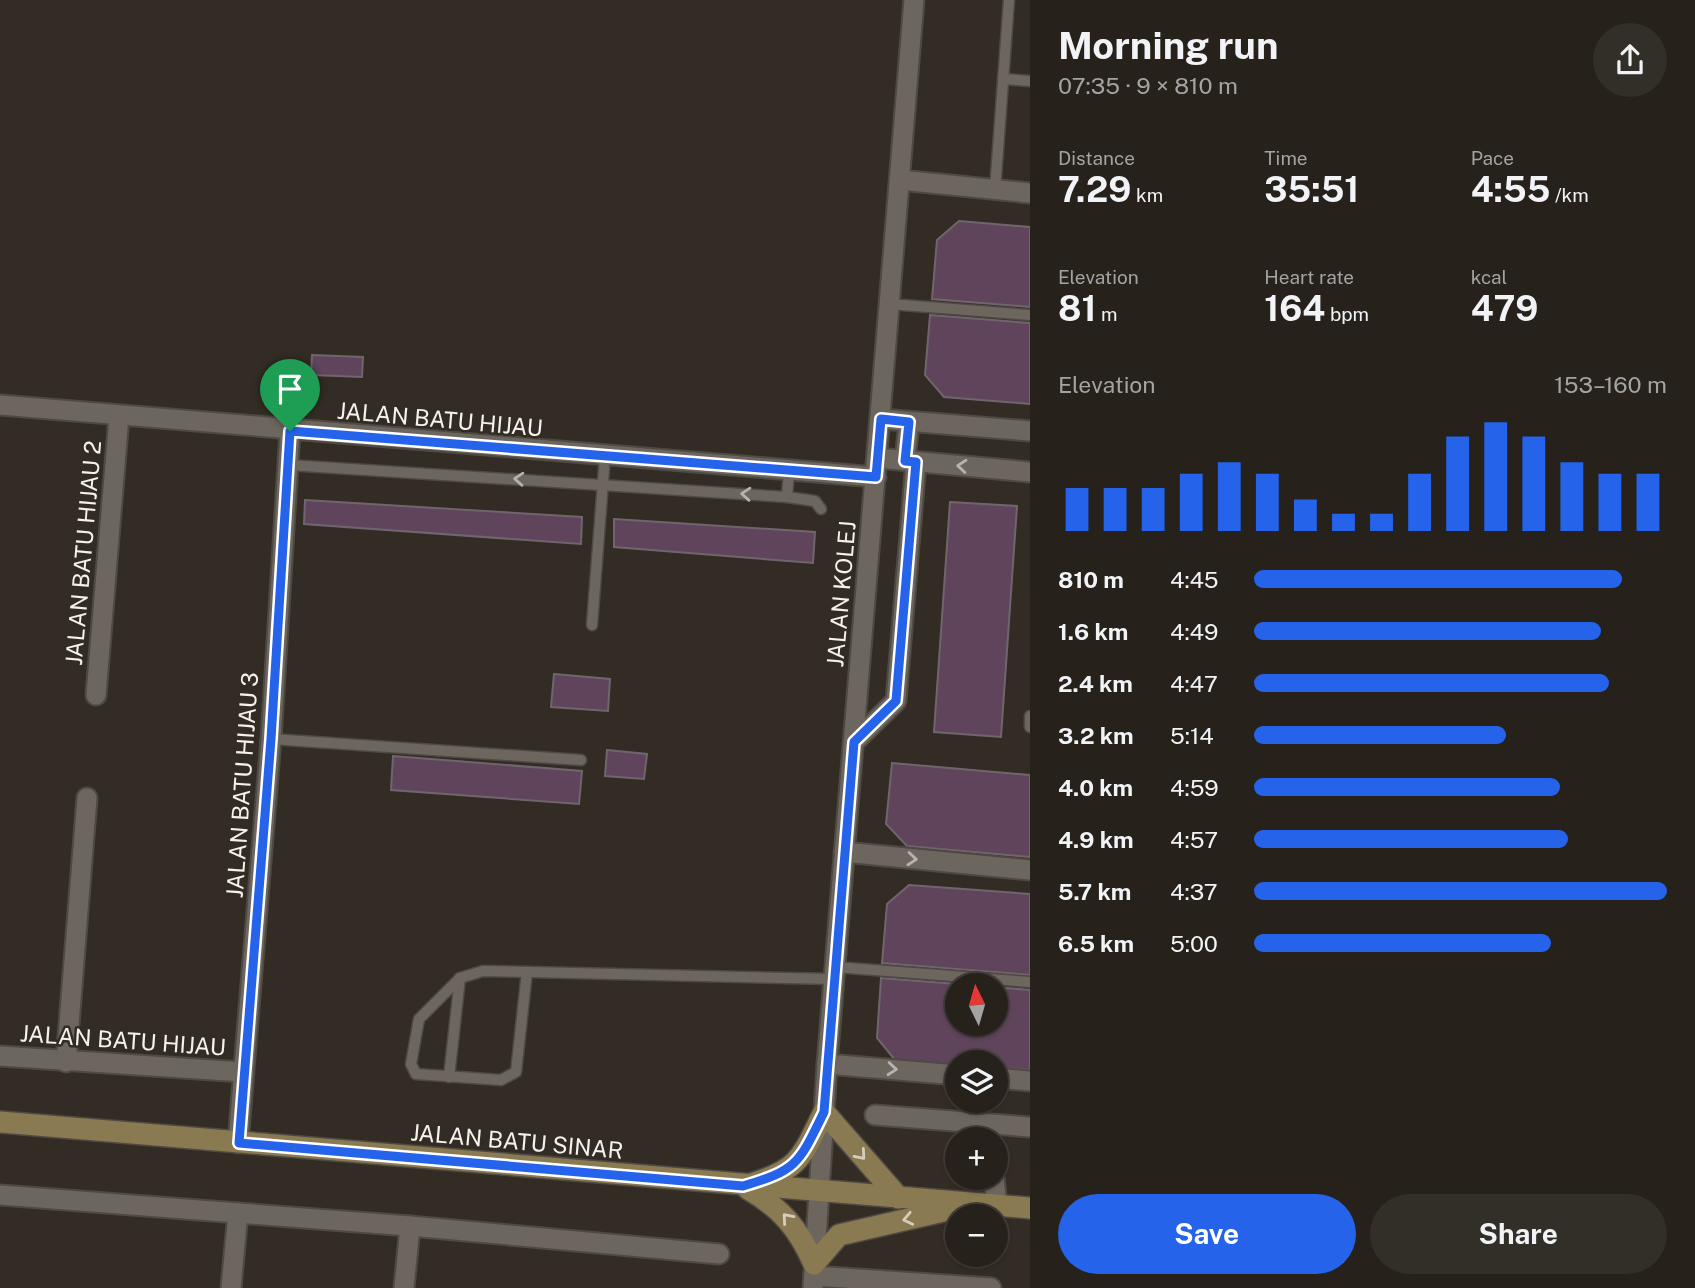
<!DOCTYPE html>
<meta charset="utf-8">
<style>
:root{--surface:#26211b;--page:#322e28;--text:#f1f3f6;--muted:#a4a3a3;--line:#423e3a;--accent:#2563eb}
body{margin:0;font-family:"Public Sans",sans-serif;background:var(--page);color:var(--text);height:100vh;display:flex;flex-direction:column;font-size:26px;white-space:nowrap}
*{box-sizing:border-box;margin:0}
p{font-size:23px;color:var(--muted)}
.icon{flex:none;width:38px;height:38px;fill:none;stroke:currentColor;stroke-width:2;stroke-linecap:round;stroke-linejoin:round}
.map{position:relative;flex:1;overflow:hidden}
.side{display:flex;flex-direction:column;background:var(--surface);width:665px}
.side>*{flex:none}
.needle{width:46px;rotate:355deg}
.controls{position:absolute;left:945px;top:973px;display:grid;gap:14px}
.controls a{display:grid;place-items:center;width:63px;height:63px;border-radius:50%;background:var(--surface);box-shadow:0 2px 5px #0004,0 0 0 2px var(--line);font-size:35px}
.pin{position:absolute;display:grid;place-items:center;width:60px;height:60px;color:#fff;margin:-72px -30px;border-radius:50% 50% 50% 0;rotate:-45deg;box-shadow:0 0 7px #0007}
.pin .icon{rotate:45deg}
.round{display:grid;place-items:center;flex:none;width:74px;height:74px;border-radius:37px;background:var(--page)}
.head{display:flex;align-items:center;justify-content:space-between;height:119px;padding:0 28px}
h1{font-size:38px;font-weight:700;line-height:52px}
.stats{display:grid;grid-template-columns:repeat(3,1fr);gap:10px;height:119px;padding:7px 28px}
.stats div{display:grid;align-content:center}
.stats b{font-size:35px;font-weight:700}
.stats small{font-size:19px;font-weight:400}
.stats p{font-size:19px}
.chart{height:196px;padding:14px 28px}
.chart p{display:flex;justify-content:space-between}
.chart svg{width:100%;height:126px;margin-top:7px;stroke:var(--accent);stroke-width:6}
.primary-button{display:flex;gap:14px;margin-top:auto;padding:14px 28px}
.primary-button a{flex:1;height:80px;border-radius:42px;background:var(--accent);color:#fff;font-size:28px;font-weight:700;line-height:80px;text-align:center}
.primary-button a+a{background:var(--page);color:var(--text)}
ul{padding:0 28px;list-style:none;font-size:23px}
li{display:grid;grid-template-columns:112px 84px 1fr;align-items:center;height:52px}
li i{height:18px;border-radius:9px;background:var(--accent)}
main{display:flex;flex:1;min-height:0}
.map>svg:first-child{display:block}
.building{fill:#5f445c;stroke:#6f666d;stroke-width:2}
.lines{fill:none;stroke-linecap:round;stroke-linejoin:round}
.lane-casing{stroke:#4e4943;stroke-width:13}
.street-casing{stroke:#4e4943;stroke-width:23}
.secondary-casing{stroke:#4e4943;stroke-width:24}
.lane{stroke:#6d665e;stroke-width:10}
.street{stroke:#6d665e;stroke-width:19}
.secondary{stroke:#8a7a52;stroke-width:21}
.oneway{stroke:#b8b2ac}
.oneway2{stroke:#d5cdbe}
.route-casing{stroke:#fff;stroke-width:14}
.route{stroke:#2563eb;stroke-width:9}
.labels{text-anchor:middle;dominant-baseline:central;stroke-width:5;stroke-linejoin:round;paint-order:stroke}
.street-label{font-size:23px;fill:#f5f1ec;stroke:#322c24}
</style>
<main>
<div class="map">
<svg width="1030" height="1288" viewBox="0 0 1030 1288">
<rect width="100%" height="100%" fill="#322c24"/>
<g class="building">
<polygon points="959,221 1030,227 1030,307 932,299 937,240"/>
<polygon points="930,315 1030,323 1030,404 944,397 925,375"/>
<polygon points="312,355 363,357 362,377 311,375"/>
<polygon points="305,500 582,517 581,544 304,524"/>
<polygon points="950,502 1017,506 1001,737 934,732"/>
<polygon points="614,519 815,532 813,563 614,547"/>
<polygon points="554,674 610,679 608,711 551,707"/>
<polygon points="607,750 647,754 644,779 605,776"/>
<polygon points="393,756 582,771 579,804 391,790"/>
<polygon points="892,763 1030,775 1030,857 907,846 886,824"/>
<polygon points="909,885 1030,894 1030,975 882,963 887,904"/>
<polygon points="881,978 970,985 957,985 957,1024 996,1024 996,987 1030,990 1030,1070 996,1068 996,1062 957,1065 895,1060 877,1038"/>
</g>
<g class="lines">
<g class="lane-casing">
<g id="lane">
<polyline points="1003,79 1030,81"/>
<polyline points="995,190 1009,0"/>
<polyline points="889,304 1030,315"/>
<polyline points="288,465 787,497 789,470"/>
<polyline points="787,497 815,501 821,509"/>
<polyline points="592,625 605,456"/>
<polyline points="1030,716 1030,727"/>
<polyline points="271,739 581,760"/>
<polyline points="835,967 1030,982"/>
<polyline points="460,978 419,1019 411,1064 416,1074 501,1080 516,1072 527,972"/>
<polyline points="449,1077 460,978 483,971 833,979"/>
</g>
</g>
<g class="street-casing">
<g id="street">
<polyline points="900,180 1030,193"/>
<polyline points="0,405 876,477"/>
<polyline points="881,419 1030,431"/>
<polyline points="877,458 1030,472"/>
<polyline points="905,461 909,422"/>
<polyline points="96,695 119,416"/>
<polyline points="854,742 896,701 916,462"/>
<polyline points="844,852 1030,870"/>
<polyline points="0,1056 243,1072"/>
<polyline points="66,1062 87,798"/>
<polyline points="827,1064 957,1075"/>
<polyline points="996,1078 1030,1081"/>
<polyline points="875,1115 1030,1127"/>
<polyline points="238,1143 271,739 290,431"/>
<polyline points="994,1178 997,1205"/>
<polyline points="0,1195 410,1226 719,1254"/>
<polyline points="814,1276 991,1288"/>
<polyline points="231,1288 238,1213"/>
<polyline points="404,1288 410,1226"/>
<polyline points="813,1288 827,1064 914,0"/>
</g>
</g>
<g class="secondary-casing">
<g id="secondary">
<polyline points="0,1122 1030,1208"/>
<path d="M751,1184c50,-15 51,-28 73,-72l75,86"/>
<path d="M748,1189c33,19 51,40 66,75l25,-29 113,-26"/>
</g>
</g>
<use href="#lane" class="lane"/>
<use href="#street" class="street"/>
<use href="#secondary" class="secondary"/>
</g>
<defs><path id="oneway-chevron" d="M-2-3.5L2.5 0L-2 3.5" fill="none" stroke-width="1.6" stroke-linecap="round" stroke-linejoin="round" transform="scale(1.75)"/></defs>
<g class="oneway">
<use href="#oneway-chevron" transform="translate(962 466) rotate(-175)"/>
<use href="#oneway-chevron" transform="translate(519 479) rotate(-176)"/>
<use href="#oneway-chevron" transform="translate(746 494) rotate(-176)"/>
<use href="#oneway-chevron" transform="translate(912 859) rotate(5)"/>
<use href="#oneway-chevron" transform="translate(892 1069) rotate(5)"/>
</g>
<g class="oneway2">
<use href="#oneway-chevron" transform="translate(861 1155) rotate(49)"/>
<use href="#oneway-chevron" transform="translate(787 1218) rotate(-131)"/>
<use href="#oneway-chevron" transform="translate(908 1219) rotate(168)"/>
</g>
<g class="lines">
<g class="route-casing">
<path id="route" d="M881,419l28,3 -4,39 11,1 -20,239 -42,41 -30,370c-25,51 -26,58 -81,74l-504,-43 32,-404 19,-308 586,46z"/>
</g>
<use href="#route" class="route"/>
</g>
<g class="labels">
<g class="street-label">
<text transform="translate(440 419) rotate(5)">JALAN BATU HIJAU</text>
<text transform="translate(83 553) rotate(-85)">JALAN BATU HIJAU 2</text>
<text transform="translate(841 594) rotate(-85)">JALAN KOLEJ</text>
<text transform="translate(242 785) rotate(-86)">JALAN BATU HIJAU 3</text>
<text transform="translate(123 1040) rotate(4)">JALAN BATU HIJAU</text>
<text transform="translate(517 1141) rotate(5)">JALAN BATU SINAR</text>
</g>
</g>
</svg>
<div class="controls">
<a><svg class="needle" viewBox="-14 -14 28 28"><path d="M0-13l5 13h-10z" fill="#e53935"/><path d="M0 13l5-13h-10z" fill="#a4a3a3"/></svg></a>
<a><svg class="icon" aria-label="layers" viewBox="0 0 24 24"><path d="M12 4l9 5-9 5-9-5zM3 14l9 5 9-5"/></svg></a>
<a>+</a>
<a>−</a>
</div>
<div class="pin" style="left:290px;top:431px;background:#1e9e55"><svg class="icon" aria-label="arrive" viewBox="0 0 24 24"><path d="M6 21V4h12l-3 4 3 4H6"/></svg></div>
</div>
<section class="side">
<div class="head"><div><h1>Morning run</h1><p>07:35 · 9 × 810 m</p></div><a class="round"><svg class="icon" aria-label="share" viewBox="0 0 24 24"><path d="M12 15V3M7 8l5-5 5 5M5 13v7h14v-7"/></svg></a></div>
<div class="stats">
<div><p>Distance</p><b>7.29<small> km</small></b></div>
<div><p>Time</p><b>35:51</b></div>
<div><p>Pace</p><b>4:55<small> /km</small></b></div>
</div>
<div class="stats">
<div><p>Elevation</p><b>81<small> m</small></b></div>
<div><p>Heart rate</p><b>164<small> bpm</small></b></div>
<div><p>kcal</p><b>479</b></div>
</div>
<div class="chart"><p><span>Elevation</span>153–160 m</p>
<svg viewBox="0 0 160 44" preserveAspectRatio="none"><path d="M5 44V29M15 44V29M25 44V29M35 44V24M45 44V20M55 44V24M65 44V33M75 44V38M85 44V38M95 44V24M105 44V11M115 44V6M125 44V11M135 44V20M145 44V24M155 44V24"/></svg>
</div>
<ul>
<li><b>810 m</b>4:45<i style="width:89%"></i></li>
<li><b>1.6 km</b>4:49<i style="width:84%"></i></li>
<li><b>2.4 km</b>4:47<i style="width:86%"></i></li>
<li><b>3.2 km</b>5:14<i style="width:61%"></i></li>
<li><b>4.0 km</b>4:59<i style="width:74%"></i></li>
<li><b>4.9 km</b>4:57<i style="width:76%"></i></li>
<li><b>5.7 km</b>4:37<i style="width:100%"></i></li>
<li><b>6.5 km</b>5:00<i style="width:72%"></i></li>
</ul>
<div class="primary-button"><a>Save</a><a>Share</a></div>
</section>
</main>
